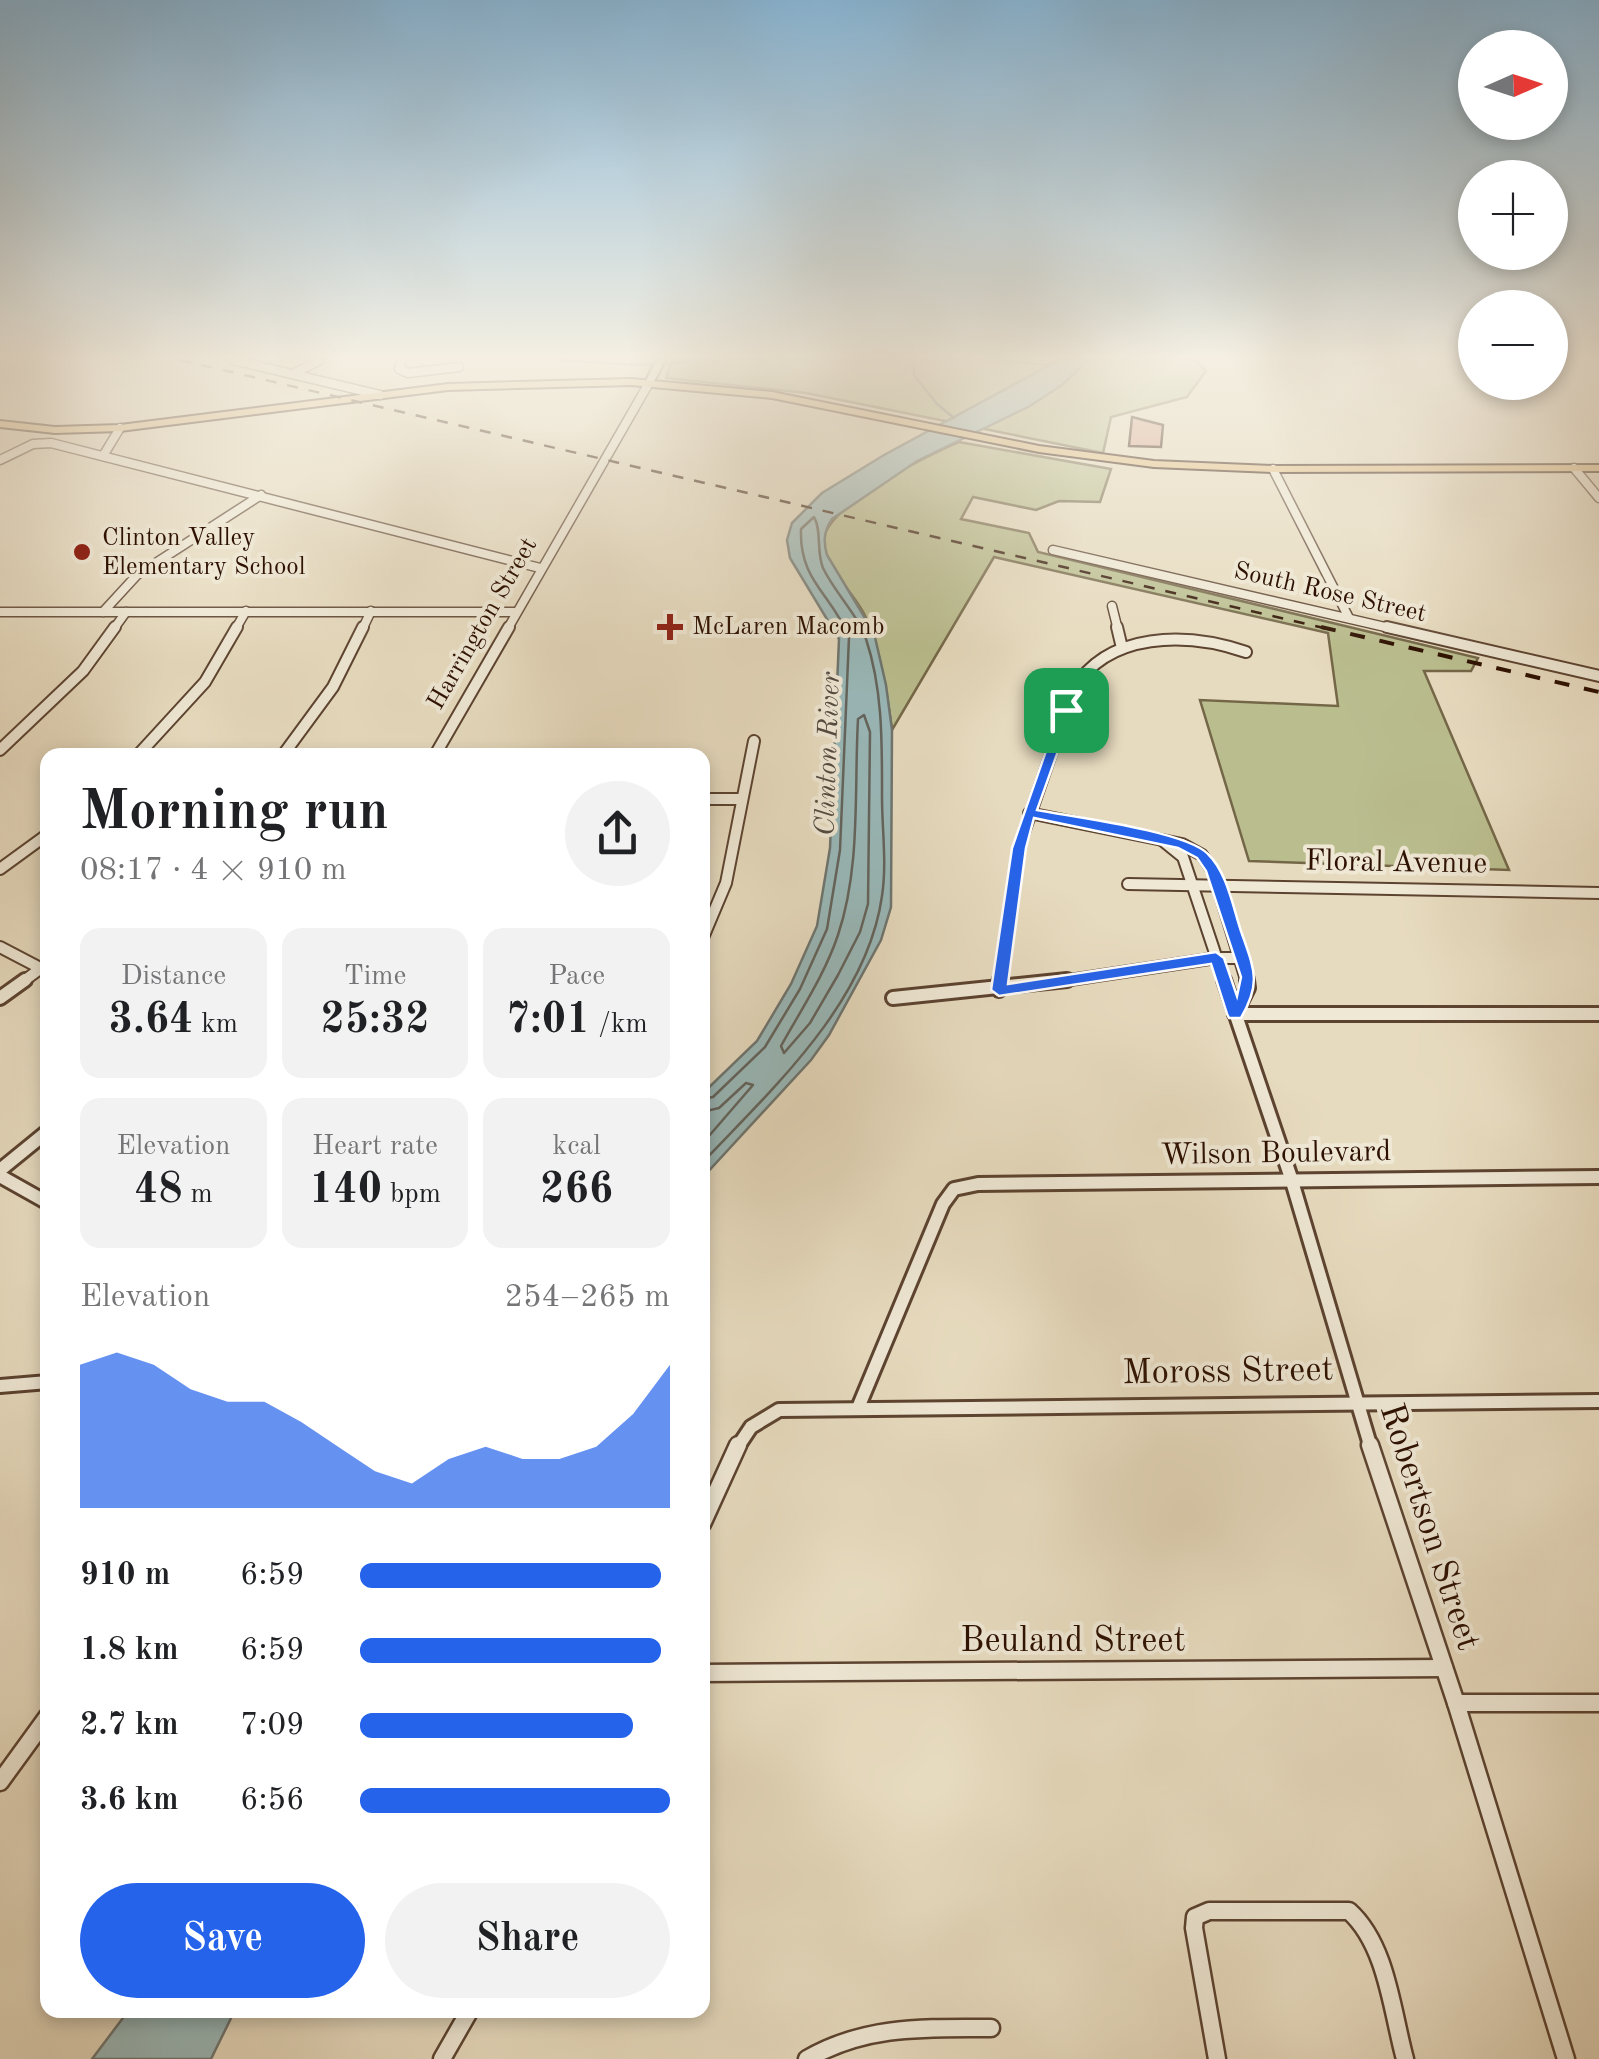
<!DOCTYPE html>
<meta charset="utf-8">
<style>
:root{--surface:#fff;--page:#f2f2f2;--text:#202124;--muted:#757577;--accent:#2563eb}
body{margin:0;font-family:"Old Standard TT",serif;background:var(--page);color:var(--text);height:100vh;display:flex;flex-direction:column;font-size:38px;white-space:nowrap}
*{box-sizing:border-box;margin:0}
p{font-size:32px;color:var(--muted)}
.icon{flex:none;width:55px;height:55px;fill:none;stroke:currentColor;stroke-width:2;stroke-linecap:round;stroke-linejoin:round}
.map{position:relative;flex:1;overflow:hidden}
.drawer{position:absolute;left:40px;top:748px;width:670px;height:1270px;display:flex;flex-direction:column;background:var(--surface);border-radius:20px;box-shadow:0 5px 15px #0003}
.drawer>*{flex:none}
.needle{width:65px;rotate:87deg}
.tools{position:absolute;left:1458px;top:30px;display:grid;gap:20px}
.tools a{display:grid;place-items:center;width:110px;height:110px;border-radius:50%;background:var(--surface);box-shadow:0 5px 15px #0003;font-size:50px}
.pin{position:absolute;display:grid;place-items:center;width:85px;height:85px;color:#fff;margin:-42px;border-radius:20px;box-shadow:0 5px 15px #0006}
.round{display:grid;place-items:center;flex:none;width:105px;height:105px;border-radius:52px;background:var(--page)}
.head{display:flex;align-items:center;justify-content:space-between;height:170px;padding:0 40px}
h1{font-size:55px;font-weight:700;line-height:75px}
.metrics{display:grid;grid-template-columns:repeat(3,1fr);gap:15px;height:170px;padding:10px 40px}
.metrics div{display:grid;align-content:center;border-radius:20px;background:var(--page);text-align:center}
.metrics b{font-size:42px;font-weight:700}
.metrics small{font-size:28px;font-weight:400}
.metrics p{font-size:28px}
.chart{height:280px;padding:20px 40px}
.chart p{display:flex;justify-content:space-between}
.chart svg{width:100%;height:180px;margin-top:10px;fill:var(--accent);opacity:.7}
.button{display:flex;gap:20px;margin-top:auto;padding:20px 40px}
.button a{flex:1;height:115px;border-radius:60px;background:var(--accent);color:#fff;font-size:40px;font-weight:700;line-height:115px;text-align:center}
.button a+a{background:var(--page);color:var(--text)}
ul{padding:0 40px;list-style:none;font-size:32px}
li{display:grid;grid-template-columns:160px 120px 1fr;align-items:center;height:75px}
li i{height:25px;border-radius:12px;background:var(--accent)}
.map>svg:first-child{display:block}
.green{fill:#babe8f;stroke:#746748;stroke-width:2.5}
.water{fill:#99b9ba;stroke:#6e7570;stroke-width:2.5}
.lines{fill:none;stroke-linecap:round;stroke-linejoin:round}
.shore{stroke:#63645d;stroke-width:2.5}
.stream{stroke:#6e7570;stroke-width:2.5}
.building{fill:#d7a089;stroke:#2d1000;stroke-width:2.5}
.minor-far3-casing{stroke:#5c4330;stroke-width:11}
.minor-far2-casing{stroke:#5c4330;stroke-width:14}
.minor-far1-casing{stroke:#5c4330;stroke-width:18}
.minor-casing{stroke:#5c4330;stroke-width:21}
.tertiary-casing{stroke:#5c4330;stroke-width:5}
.primary-casing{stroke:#2d1000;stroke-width:4}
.minor-far3{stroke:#efe8d5;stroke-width:8}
.minor-far2{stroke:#efe8d5;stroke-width:10}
.minor-far1{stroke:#efe8d5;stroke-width:12}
.minor{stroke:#efe8d5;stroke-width:16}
.tertiary{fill:#efe8d5;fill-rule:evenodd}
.primary{fill:#e4be80;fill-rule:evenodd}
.rail-far1{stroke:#2d1000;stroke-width:2.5;stroke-dasharray:11 11;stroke-linecap:butt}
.rail{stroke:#2d1000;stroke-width:4;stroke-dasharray:15 15;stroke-linecap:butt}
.route{fill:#2563eb;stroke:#fff;stroke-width:2.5;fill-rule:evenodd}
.poi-dot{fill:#8f2418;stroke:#efe8d5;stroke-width:4}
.labels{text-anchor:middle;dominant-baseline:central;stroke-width:8;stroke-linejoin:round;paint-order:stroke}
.far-poi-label{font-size:25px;fill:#2d1000;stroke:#efe8d5;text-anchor:start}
.far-street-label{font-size:25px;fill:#2d1000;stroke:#efe8d5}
.far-water-label{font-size:28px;font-style:italic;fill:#534b41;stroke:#efe8d5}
.street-label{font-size:30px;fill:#2d1000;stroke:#efe8d5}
.near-street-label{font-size:35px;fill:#2d1000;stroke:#efe8d5}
</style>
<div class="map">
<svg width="1599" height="2059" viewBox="0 0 1599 2059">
<rect width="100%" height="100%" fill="#e7dbbf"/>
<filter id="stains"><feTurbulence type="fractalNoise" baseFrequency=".002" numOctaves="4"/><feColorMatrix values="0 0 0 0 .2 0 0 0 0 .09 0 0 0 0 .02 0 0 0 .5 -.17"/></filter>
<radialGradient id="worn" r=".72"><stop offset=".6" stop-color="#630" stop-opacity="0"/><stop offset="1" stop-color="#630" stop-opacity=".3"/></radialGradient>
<g class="green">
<polygon points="672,360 997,360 1079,368 1088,360 1195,360 1206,371 1187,397 1111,417 1103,453 806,393 666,378"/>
<path d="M959,442l152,27 -11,33 -41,-1 -23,9 -63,-13 -12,22 68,14 9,19 440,106 -7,13h-47l85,199 -260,-9 -49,-161 138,6 -10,-73 -334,-76 -102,173c-5,-37 -11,-77 -26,-112 -10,-25 -46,-52 -42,-80 5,-33 105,-84 135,-96z"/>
</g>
<g class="water">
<path d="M1059,360h29l-26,25 -32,21 -113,55 -85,58c-8,12 -9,22 -5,36l47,78 12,52 6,45 -1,177 -10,33 -52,95 -18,25 -108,117v-84l54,-52 34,-57 26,-58 13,-78 9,-209 -49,-81 -3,-18 5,-17 30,-30 62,-38z"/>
<polygon points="129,2010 235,2010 211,2059 92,2059"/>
</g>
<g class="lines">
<g class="shore">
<path d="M864,715l6,17 -2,172 -8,28 -22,43 -28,48 -26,30 -3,-7c20,-36 44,-72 57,-111 23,-69 16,-144 20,-216z"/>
<path d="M702,1099l11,-2 52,-50 35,-58 27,-60 13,-79 9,-213c-18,-44 -50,-56 -48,-108l13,-12c8,13 2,34 9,51 12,25 33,44 43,71 17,51 16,105 16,158 0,33 5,66 0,99 -15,107 -110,193 -180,267"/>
<polyline points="702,1112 719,1108 746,1083 753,1085 702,1144"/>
</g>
<g class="stream">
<polyline points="555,360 641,365 731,360"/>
<polyline points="915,360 914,375 937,404 954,418"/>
</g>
</g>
<polygon class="building" points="1132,417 1163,425 1161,447 1129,446"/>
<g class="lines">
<g class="minor-far3-casing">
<g id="minor-far3">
<polyline points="233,360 380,395"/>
<polyline points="402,360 399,369 408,373 459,367"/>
<polyline points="293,374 320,360"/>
<polyline points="103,456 120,428"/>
<polyline points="0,460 33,444 51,443 540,568"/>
<polyline points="1574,468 1599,498"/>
<polyline points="1273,469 1349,618"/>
<polyline points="1053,550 1398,630"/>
<polyline points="1112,606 1118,630"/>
<polyline points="0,612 514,612"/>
<polyline points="103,612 137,575 261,495"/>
<polyline points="113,630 126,612"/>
<polyline points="235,630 246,611"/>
<polyline points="362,630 371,611"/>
<polyline points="507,630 649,383"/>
</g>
</g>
<g class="minor-far2-casing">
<g id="minor-far2">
<polyline points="1117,627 1122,648"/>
<polyline points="1387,627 1599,676"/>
<polyline points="1056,739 1088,737 1095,731 1092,724 1066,711"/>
<polyline points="0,750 83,671 115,627"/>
<polyline points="138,755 205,682 237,627"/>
<polyline points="283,755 333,687 363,627"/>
<polyline points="435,755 509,627"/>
<polyline points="702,799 742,799"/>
<polyline points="1029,813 1182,844 1202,855 1213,871 1247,983"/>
<polyline points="1162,840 1183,857 1225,983"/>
<polyline points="0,869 48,834"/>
<polyline points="1128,884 1599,893"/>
<polyline points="702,940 726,883 754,741"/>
<polyline points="0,947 44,970"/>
<polyline points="21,983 48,963"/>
<path d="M1000,983l19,-136 54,-157c35,-59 114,-58 173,-38"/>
<polyline points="1050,983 1216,958 1243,958"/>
</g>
</g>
<g class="minor-far1-casing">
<g id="minor-far1">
<polyline points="1224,980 1291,1178 1371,1448"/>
<polyline points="999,990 1000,980"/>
<polyline points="0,998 25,980"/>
<polyline points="893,998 1067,980"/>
<polyline points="1235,1014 1248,988 1247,980"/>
<polyline points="1235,1014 1599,1014"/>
<polyline points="0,1170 48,1131"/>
<polyline points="0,1176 48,1203"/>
<polyline points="0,1386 48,1382"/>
<polyline points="858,1408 943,1204 954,1189 978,1184 1599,1177"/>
<polyline points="737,1448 751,1427 779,1410 1599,1401"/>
</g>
</g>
<g class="minor-casing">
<g id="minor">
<polyline points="1370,1445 1456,1703 1566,2059"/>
<polyline points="702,1524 738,1445"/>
<polyline points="702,1673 1444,1668"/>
<polyline points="1456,1703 1599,1703"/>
<polyline points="0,1782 48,1716"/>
<polyline points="442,2059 470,2010"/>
<path d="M807,2059c59,-34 118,-31 184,-31"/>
<path d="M1217,2059l-23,-131 1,-11 14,-6h140c38,34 43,101 56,148"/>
</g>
</g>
<g class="tertiary-casing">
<polygon id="tertiary" points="657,360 665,360 652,385 646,385 645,383"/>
</g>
<g class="primary-casing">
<polygon id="primary" points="631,379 772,392 1039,446 1154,461 1273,466 1599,465 1599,471 1273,472 1154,467 1039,452 772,398 631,385 448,390 120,431 55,433 0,427 0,421 55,427 120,425 448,384"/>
</g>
<use href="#minor-far3" class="minor-far3"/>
<use href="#minor-far2" class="minor-far2"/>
<use href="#minor-far1" class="minor-far1"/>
<use href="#minor" class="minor"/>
<use href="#tertiary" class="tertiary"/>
<use href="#primary" class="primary"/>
<polyline class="rail-far1" points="180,360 1332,630"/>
<polyline class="rail" points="1321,627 1599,692"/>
</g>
<linearGradient id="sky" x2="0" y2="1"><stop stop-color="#88b6d6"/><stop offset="0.55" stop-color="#f4efe2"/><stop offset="1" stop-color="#f4efe2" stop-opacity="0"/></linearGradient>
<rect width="1599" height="649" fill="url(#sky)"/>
<path class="route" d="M1061,708c15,-1 34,11 41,23l-9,9 -32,3 -24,67c36,7 149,21 171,44 19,18 25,53 33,77 13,38 21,51 0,87h-12l-2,-4 -16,-50 -212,32 -8,-6 21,-142zM1070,718l18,12 -24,5zM1034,818l144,30 19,10 9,13 35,106 -4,19 -13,-38 -8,-6 -208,32 18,-136z"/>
<g class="poi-dot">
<circle cx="82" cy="552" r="10"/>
<path d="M665 612h10v10h10v10h-10v10h-10v-10h-10v-10h10z"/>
</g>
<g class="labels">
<g class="far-poi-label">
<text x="102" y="538">Clinton Valley<tspan x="102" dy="29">Elementary School</tspan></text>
<text x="692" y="627">McLaren Macomb</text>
</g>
<g class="far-street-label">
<text transform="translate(1330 593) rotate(13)">South Rose Street</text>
<text transform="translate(483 624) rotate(-60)">Harrington Street</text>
</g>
<g class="far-water-label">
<text transform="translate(829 754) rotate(-88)">Clinton River</text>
</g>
<g class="street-label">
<text transform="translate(1396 863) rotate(1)">Floral Avenue</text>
<text transform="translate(1276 1154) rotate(-1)">Wilson Boulevard</text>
</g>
<g class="near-street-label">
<text transform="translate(1228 1372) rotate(-1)">Moross Street</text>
<text transform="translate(1429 1527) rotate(72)">Robertson Street</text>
<text x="1073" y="1641">Beuland Street</text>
</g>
</g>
<rect width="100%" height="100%" filter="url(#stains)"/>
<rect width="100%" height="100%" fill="url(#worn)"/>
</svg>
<div class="tools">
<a><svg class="needle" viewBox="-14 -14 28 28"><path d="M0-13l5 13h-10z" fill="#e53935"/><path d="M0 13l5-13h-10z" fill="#757577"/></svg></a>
<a>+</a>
<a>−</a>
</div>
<div class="pin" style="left:1066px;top:710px;background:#1e9e55"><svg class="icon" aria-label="arrive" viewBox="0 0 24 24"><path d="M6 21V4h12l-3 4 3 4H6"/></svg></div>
<section class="drawer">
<div class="head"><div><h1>Morning run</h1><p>08:17 · 4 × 910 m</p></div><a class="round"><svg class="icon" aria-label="share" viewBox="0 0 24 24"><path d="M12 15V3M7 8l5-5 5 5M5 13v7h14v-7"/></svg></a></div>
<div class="metrics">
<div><p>Distance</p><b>3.64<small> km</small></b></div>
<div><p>Time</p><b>25:32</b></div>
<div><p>Pace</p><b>7:01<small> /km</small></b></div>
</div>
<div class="metrics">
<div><p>Elevation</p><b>48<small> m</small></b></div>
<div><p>Heart rate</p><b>140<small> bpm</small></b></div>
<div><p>kcal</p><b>266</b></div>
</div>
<div class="chart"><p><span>Elevation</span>254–265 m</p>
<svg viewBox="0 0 160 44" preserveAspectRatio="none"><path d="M0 44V9L10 6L20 9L30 15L40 18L50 18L60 23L70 29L80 35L90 38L100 32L110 29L120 32L130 32L140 29L150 21L160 9V44z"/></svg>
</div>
<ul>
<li><b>910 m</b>6:59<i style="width:97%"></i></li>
<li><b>1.8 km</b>6:59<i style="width:97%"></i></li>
<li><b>2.7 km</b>7:09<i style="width:88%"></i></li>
<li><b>3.6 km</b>6:56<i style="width:100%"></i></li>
</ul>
<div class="button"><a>Save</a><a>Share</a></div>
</section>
</div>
